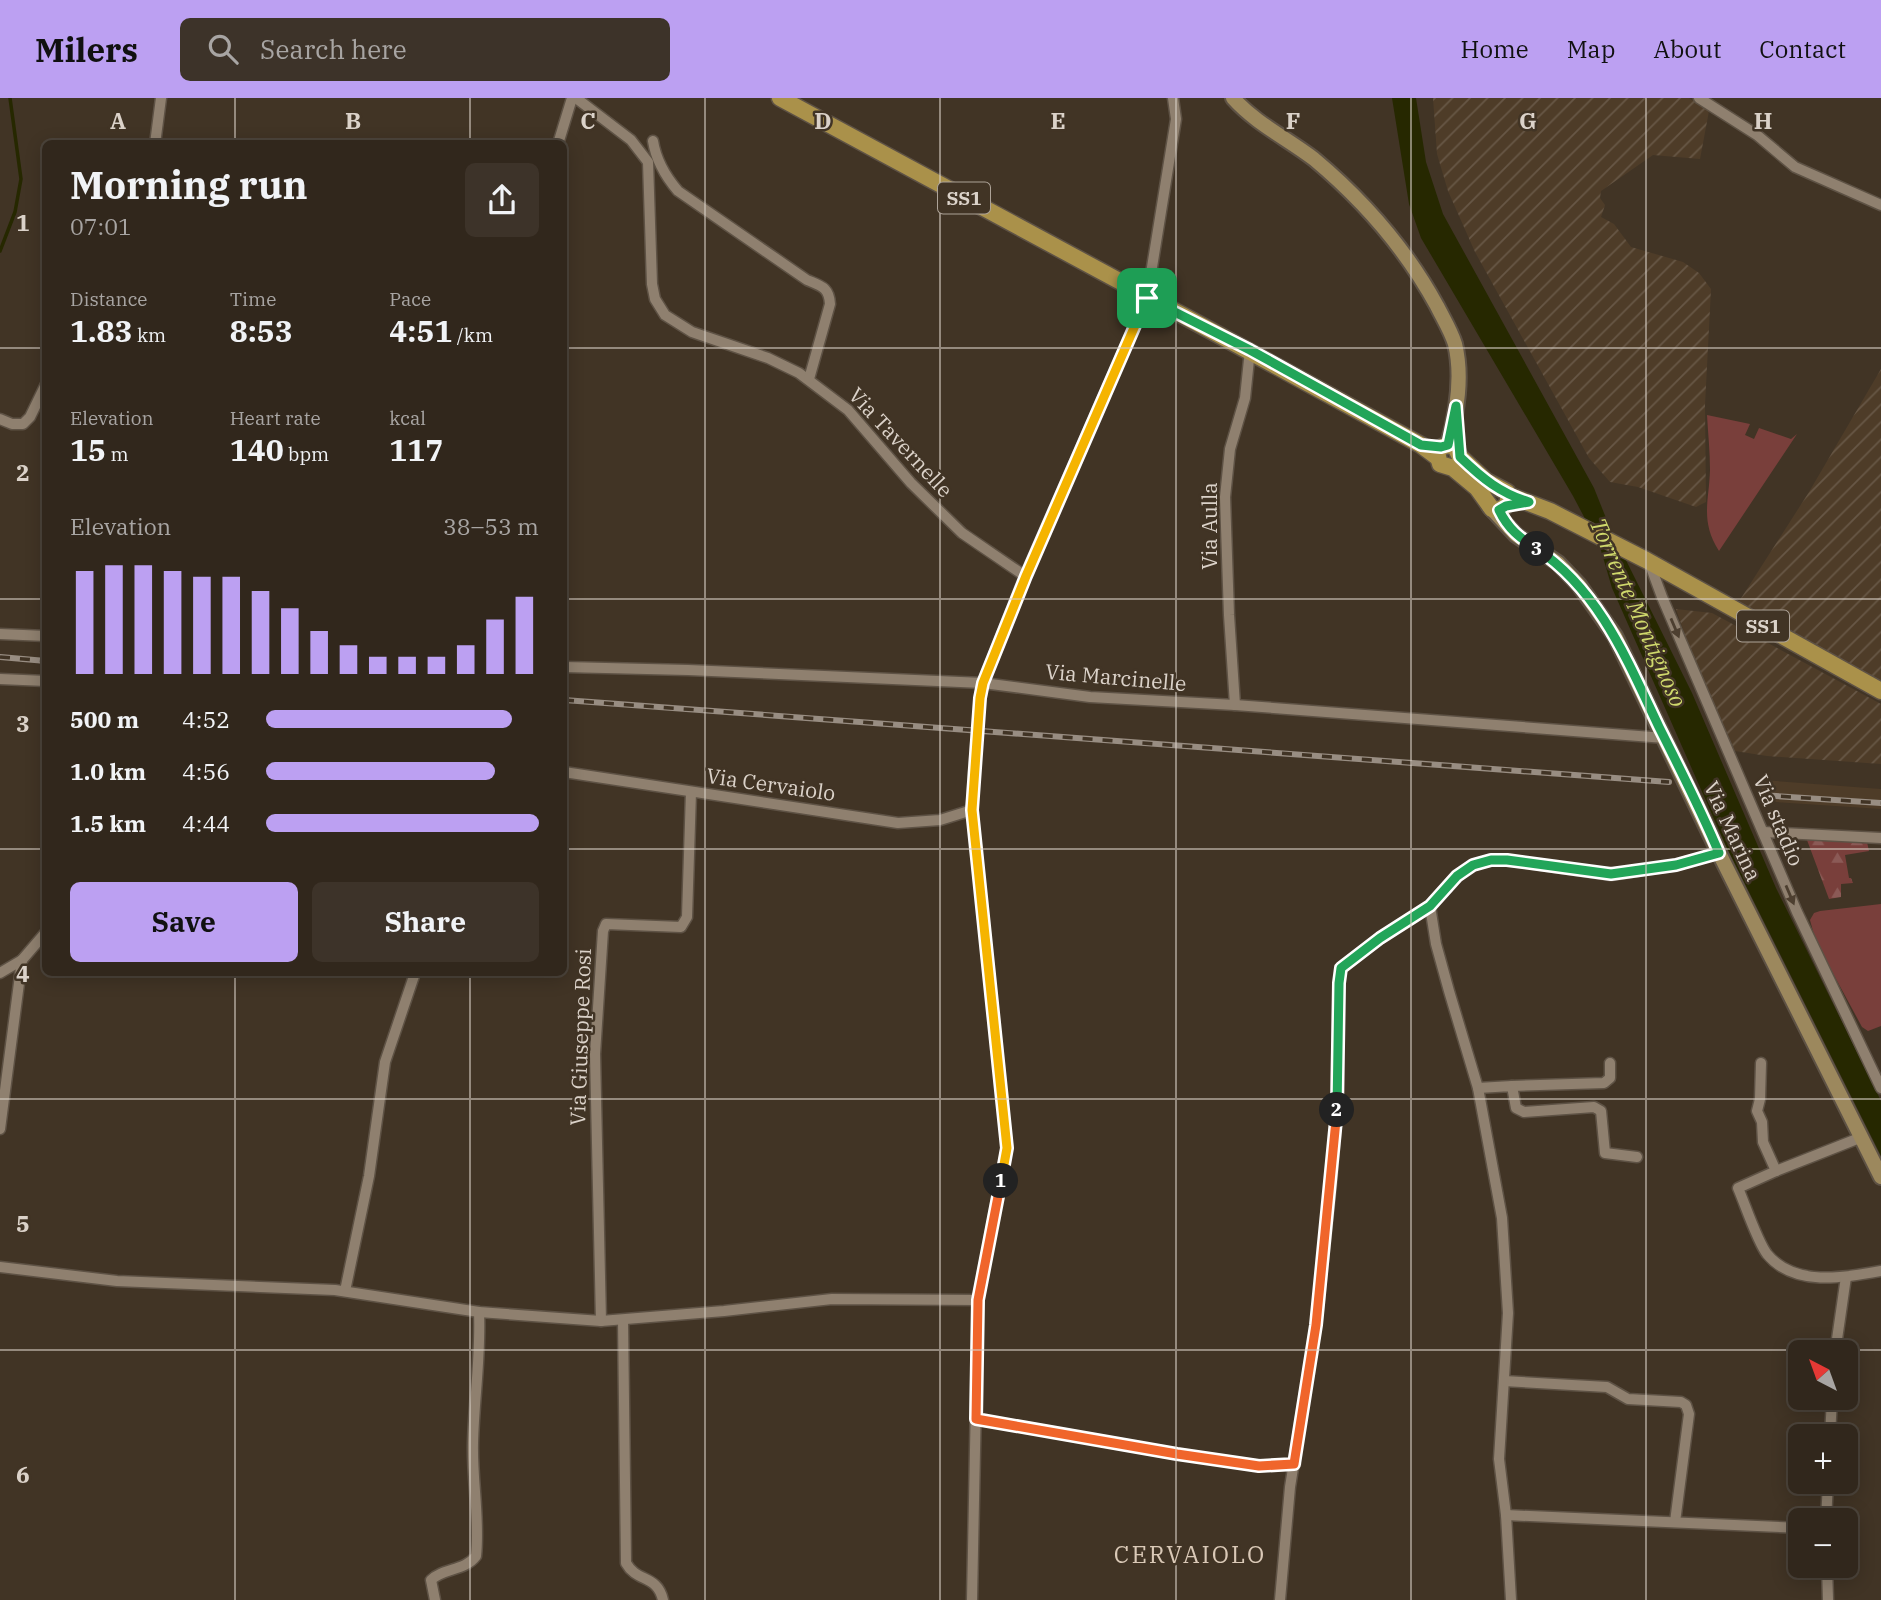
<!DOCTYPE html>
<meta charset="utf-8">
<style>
:root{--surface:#31271c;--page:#3d3329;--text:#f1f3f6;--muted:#a8a5a3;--line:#4c443b;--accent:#bca0f2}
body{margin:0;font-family:"IBM Plex Serif",serif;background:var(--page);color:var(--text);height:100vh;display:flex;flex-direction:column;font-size:26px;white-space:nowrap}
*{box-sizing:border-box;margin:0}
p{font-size:23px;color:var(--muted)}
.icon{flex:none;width:38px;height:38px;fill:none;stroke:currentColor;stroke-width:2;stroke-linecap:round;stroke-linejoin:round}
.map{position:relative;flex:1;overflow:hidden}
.drawer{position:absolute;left:42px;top:42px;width:525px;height:836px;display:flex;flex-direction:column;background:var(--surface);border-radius:10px;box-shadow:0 4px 18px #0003,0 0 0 2px var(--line)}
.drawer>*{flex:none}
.needle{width:46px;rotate:319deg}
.fabs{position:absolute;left:1788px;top:1242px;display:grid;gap:14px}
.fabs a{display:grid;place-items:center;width:70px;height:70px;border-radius:10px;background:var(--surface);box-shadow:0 4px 18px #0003,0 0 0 2px var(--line);font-size:35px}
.pin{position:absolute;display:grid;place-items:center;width:60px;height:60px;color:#fff;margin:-30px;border-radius:14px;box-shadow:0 4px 10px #0006}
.km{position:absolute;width:35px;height:35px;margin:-18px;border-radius:50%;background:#222;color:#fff;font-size:19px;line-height:35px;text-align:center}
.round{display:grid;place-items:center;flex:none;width:74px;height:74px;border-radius:10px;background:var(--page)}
.head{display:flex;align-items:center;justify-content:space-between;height:119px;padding:0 28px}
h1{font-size:38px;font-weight:700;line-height:52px}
.figures{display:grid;grid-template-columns:repeat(3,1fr);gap:10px;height:119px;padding:7px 28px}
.figures div{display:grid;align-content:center}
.figures b{font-size:30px;font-weight:700}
.figures small{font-size:19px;font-weight:400}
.figures p{font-size:19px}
.chart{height:196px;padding:14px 28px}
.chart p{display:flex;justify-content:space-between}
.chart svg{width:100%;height:126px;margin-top:7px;stroke:var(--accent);stroke-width:6}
.action{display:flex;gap:14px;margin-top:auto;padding:14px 28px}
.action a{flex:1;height:80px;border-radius:10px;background:var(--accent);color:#111;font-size:28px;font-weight:700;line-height:80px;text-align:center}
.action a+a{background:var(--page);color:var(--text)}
ul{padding:0 28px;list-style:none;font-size:23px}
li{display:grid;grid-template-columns:112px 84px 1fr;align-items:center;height:52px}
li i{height:18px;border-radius:9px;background:var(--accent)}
header{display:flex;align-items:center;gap:42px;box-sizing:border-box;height:98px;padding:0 35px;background:var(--accent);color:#111}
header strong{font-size:33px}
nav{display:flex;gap:38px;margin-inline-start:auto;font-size:24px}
.search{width:490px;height:63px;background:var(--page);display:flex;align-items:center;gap:18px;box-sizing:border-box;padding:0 24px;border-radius:10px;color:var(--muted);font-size:26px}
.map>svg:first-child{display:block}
.built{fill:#4e3c28}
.industrial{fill:url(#industrial-furrows)}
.green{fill:#793f3b}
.forest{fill:url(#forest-firs)}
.water{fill:#262800}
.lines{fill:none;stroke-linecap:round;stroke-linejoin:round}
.stream{stroke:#262800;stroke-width:3.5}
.street-casing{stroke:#5e5245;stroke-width:13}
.secondary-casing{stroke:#5e5245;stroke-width:18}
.primary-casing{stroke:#5e5245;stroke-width:19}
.street{stroke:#8f806f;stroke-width:10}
.secondary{stroke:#9c885d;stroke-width:14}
.primary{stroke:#aa914a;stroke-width:16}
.rail-casing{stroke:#988d82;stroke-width:6}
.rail{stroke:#413425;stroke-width:3.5;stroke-dasharray:10;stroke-linecap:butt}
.street-bridge-casing{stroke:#5e5245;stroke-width:13;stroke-linecap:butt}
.street-bridge{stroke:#8f806f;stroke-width:10}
.oneway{fill:#4d3f30}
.split-1-casing{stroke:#fff;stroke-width:14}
.split-2-casing{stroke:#fff;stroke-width:14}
.split-3-casing{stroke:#fff;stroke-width:14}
.split-4-casing{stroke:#fff;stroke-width:14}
.split-1{stroke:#f5b400;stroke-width:9}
.split-2{stroke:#f0652b;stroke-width:9}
.split-3{stroke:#22a559;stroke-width:9}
.split-4{stroke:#22a559;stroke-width:9}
.grid{fill:none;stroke:#dbd2c9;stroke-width:2;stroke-opacity:0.55}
.labels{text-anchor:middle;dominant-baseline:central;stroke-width:5;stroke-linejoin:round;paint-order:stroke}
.shield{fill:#413425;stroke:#ada398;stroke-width:2}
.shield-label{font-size:19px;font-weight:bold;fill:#dbd2c9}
.street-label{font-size:21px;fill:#dbd2c9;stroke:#413425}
.water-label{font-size:23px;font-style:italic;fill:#cfd86c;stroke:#413425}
.quarter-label{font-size:24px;letter-spacing:2px;fill:#dac9b7;stroke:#413425}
.grid-label{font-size:23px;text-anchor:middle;font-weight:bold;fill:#dbd2c9;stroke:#413425;stroke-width:5;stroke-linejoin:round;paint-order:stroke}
</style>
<header>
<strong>Milers</strong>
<div class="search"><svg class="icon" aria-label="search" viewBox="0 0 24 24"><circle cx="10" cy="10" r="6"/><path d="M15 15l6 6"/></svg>Search here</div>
<nav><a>Home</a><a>Map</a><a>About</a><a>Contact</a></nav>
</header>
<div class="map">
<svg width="1881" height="1502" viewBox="0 0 1881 1502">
<defs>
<pattern id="industrial-furrows" width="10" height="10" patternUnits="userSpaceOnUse" patternTransform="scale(1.75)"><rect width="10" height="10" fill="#4e3c28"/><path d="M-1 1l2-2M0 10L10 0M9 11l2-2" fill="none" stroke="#675746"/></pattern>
<pattern id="forest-firs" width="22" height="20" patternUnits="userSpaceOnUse" patternTransform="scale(1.75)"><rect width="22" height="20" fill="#793f3b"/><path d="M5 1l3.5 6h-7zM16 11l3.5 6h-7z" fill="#8b5a56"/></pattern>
</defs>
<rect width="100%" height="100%" fill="#413425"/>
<polygon class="built" points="1763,682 1881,691 1881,711 1760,703"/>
<g class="industrial">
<polygon points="1433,0 1689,0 1709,13 1700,61 1653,57 1601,93 1600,100 1605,107 1601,119 1614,126 1631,149 1683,164 1699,175 1711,191 1705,307 1706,404 1696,409 1638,389 1610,384 1589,360 1475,154 1448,93 1437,56"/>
<polygon points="1881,271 1881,585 1738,505 1809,394"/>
<polygon points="1676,511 1712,515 1881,606 1881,666 1767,658 1735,653 1692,558"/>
</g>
<g class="green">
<path d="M1707,317l43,9 -5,11 9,4 5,-11 32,11 6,-5 -78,117c-19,-30 -10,-49 -9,-81 0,-18 -2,-37 -3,-55z"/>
<polygon points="1881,806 1881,928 1868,933 1862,929 1816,844 1810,822 1814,815 1820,813"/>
</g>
<polygon class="forest" points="1807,742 1867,744 1869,753 1845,757 1849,780 1851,780 1853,785 1841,786 1841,799 1829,801"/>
<polygon class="water" points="1392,0 1416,0 1426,64 1443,116 1594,390 1610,430 1692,595 1776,790 1881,1003 1881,1058 1726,748 1612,490 1600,449 1573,398 1421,140 1409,106"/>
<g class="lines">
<polyline class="stream" points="0,153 15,114 21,81 10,0"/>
<g class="street-casing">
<g id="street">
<polyline points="576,0 631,42 648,64 652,186 655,201 665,217 692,234 768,260 799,275 848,312 911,385 962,435 1025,478"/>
<polyline points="1699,0 1757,37 1795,69 1881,107"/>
<path d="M653,43c3,19 13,36 25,50l129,89c14,6 22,7 23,24l-21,75"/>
<polyline points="155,46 161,0"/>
<polyline points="558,46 572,0"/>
<polyline points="0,321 12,326 23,326 30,319 46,286"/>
<polyline points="1652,466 1652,472 1662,499 1797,814 1881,990"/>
<polyline points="0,536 46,538"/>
<polyline points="564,569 688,572 983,585 1090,599 1235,607 1665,640"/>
<polyline points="0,581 46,583"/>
<polyline points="980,600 983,585 1025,478 1147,200 1176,21 1173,0"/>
<polyline points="1235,607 1229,517 1225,399 1230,351 1245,300 1250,252"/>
<polyline points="564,674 898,725 940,722 972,712"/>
<polyline points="1763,734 1881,740"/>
<polyline points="1430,808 1436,846 1449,893 1478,990 1502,1120 1508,1215 1499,1361 1506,1417 1511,1502"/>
<polyline points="0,875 22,862 46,834"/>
<path d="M1761,965l-1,36 -3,12 5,11 1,20 13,29 -38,17c7,16 19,53 29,66 27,33 77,24 114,17"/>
<polyline points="1512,988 1604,985 1610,980 1610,965"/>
<polyline points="1478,990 1512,988 1516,1010 1524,1014 1594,1009 1601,1013 1605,1055 1637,1059"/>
<polyline points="0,1031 22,862"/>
<polyline points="1776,1073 1862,1039"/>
<polyline points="0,1169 117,1183 335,1192 479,1214 601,1223 724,1213 832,1201 978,1202"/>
<polyline points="345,1193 369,1078 385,964 415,875"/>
<path d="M623,1222l3,243c11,20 31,11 37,37"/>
<polyline points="601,1223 595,956 603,833 606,826 681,829 687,819 691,694"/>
<polyline points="1835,1255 1846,1179"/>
<polyline points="1504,1283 1607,1289 1628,1301 1681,1304 1686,1307 1689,1316 1675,1424"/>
<polyline points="976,1321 1177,1356 1259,1368 1295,1366"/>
<polyline points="1830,1339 1832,1300"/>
<polyline points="1506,1417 1801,1430"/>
<polyline points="1826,1423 1828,1384"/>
<polyline points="1827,1468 1828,1502"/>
<path d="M435,1502l-4,-20c12,-12 34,-9 45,-24 4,-37 -4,-75 -3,-113 1,-44 8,-87 6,-131"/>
<polyline points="972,1502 978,1202 1007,1050 972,712 974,675"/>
<polyline points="1280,1502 1290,1389 1316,1227 1331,1086 1336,1024 1339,885 1341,870 1380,840 1430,808 1457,777 1473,767 1491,762 1507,762 1611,777 1676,767 1719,755"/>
</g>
</g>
<g class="secondary-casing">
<g id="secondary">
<path d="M1233,0c22,25 55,41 81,61 49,41 92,90 123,147 6,12 14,25 18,38 8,33 2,68 -7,101"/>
<polyline points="1489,408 1516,437 1558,465 1579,487 1615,538 1719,755 1881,1079"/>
</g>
</g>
<g class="primary-casing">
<g id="primary">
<path d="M780,0c214,116 428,230 641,347l16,12"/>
<path d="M1448,347l7,2 5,10 26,24 21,11c4,11 -3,20 -15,17l-15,-21 -24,-20 -13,-4 -3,-11 5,-6z"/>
<polyline points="1508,397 1550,413 1646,462 1881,593"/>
</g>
</g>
<use href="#street" class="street"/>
<use href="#secondary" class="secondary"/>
<use href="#primary" class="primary"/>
<g class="rail-casing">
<g id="rail">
<polyline points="0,559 46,563"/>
<polyline points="564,602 1669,684"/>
<polyline points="1761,697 1881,705"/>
</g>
</g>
<use href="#rail" class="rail"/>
<g class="street-bridge-casing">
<polyline id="street-bridge" points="974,675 980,600"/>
</g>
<use href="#street-bridge" class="street-bridge"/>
</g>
<defs><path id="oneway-solid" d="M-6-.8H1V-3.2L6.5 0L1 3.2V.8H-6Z" transform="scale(1.75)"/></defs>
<g class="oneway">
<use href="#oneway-solid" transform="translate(1675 530) rotate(67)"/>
<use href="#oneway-solid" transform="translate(1790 797) rotate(67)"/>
</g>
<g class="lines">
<g class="split-1-casing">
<polyline id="split-1" points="1001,1083 1007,1050 972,712 980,600 983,585 1026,478 1147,200"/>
</g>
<g class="split-2-casing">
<polyline id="split-2" points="1001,1083 978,1202 976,1321 1177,1356 1259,1368 1294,1366 1316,1227 1337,1012"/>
</g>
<g class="split-3-casing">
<path id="split-3" d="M1337,1012l2,-127 2,-15 39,-30 50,-32 27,-30 16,-11 18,-5h16l104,14 65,-9 43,-12c-18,-43 -39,-84 -60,-126 -31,-65 -59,-136 -122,-178"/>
</g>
<g class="split-4-casing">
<path id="split-4" d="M1147,200l103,52 171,95 20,2 7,-2 8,-39 4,51c23,22 40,36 69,45l-23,4 -7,4c9,19 21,28 38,39"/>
</g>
<use href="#split-1" class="split-1"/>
<use href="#split-2" class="split-2"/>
<use href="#split-3" class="split-3"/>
<use href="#split-4" class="split-4"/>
</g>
<path class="grid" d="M235,0v46M470,0v46M705,0v1502M940,0v1502M1176,0v1502M1411,0v1502M1646,0v1502M0,250h46M564,250h1317M0,501h46M564,501h1317M0,751h46M564,751h1317M235,875v627M470,875v627M0,1001h1881M0,1252h1881"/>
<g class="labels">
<g class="shield">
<rect x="938" y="84.5" width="52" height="31" rx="5"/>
<rect x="1737" y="512.5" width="52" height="31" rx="5"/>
</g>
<g class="shield-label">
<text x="964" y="100">SS1</text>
<text x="1763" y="528">SS1</text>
</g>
<g class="street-label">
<text transform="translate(901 344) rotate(47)">Via Tavernelle</text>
<text transform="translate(1209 428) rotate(-90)">Via Aulla</text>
<text transform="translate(1116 579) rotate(5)">Via Marcinelle</text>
<text transform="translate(771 686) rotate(8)">Via Cervaiolo</text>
<text transform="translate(1779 722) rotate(67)">Via stadio</text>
<text transform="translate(1733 733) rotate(65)">Via Marina</text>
<text transform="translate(580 939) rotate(-88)">Via Giuseppe Rosi</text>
</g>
<g class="water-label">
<text transform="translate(1639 514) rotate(66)">Torrente Montignoso</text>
</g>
<g class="quarter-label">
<text x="1190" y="1456">CERVAIOLO</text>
</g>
</g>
<g class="grid-label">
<text x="118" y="31">A</text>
<text x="353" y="31">B</text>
<text x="588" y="31">C</text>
<text x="823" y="31">D</text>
<text x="1058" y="31">E</text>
<text x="1293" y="31">F</text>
<text x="1528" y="31">G</text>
<text x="1763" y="31">H</text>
<text x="23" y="133">1</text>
<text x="23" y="383">2</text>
<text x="23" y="634">3</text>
<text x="23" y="884">4</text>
<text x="23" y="1134">5</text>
<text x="23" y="1385">6</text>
</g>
</svg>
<div class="fabs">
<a><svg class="needle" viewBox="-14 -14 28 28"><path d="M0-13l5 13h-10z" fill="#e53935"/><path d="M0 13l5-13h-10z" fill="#a8a5a3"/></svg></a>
<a>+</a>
<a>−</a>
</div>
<div class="pin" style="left:1147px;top:200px;background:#1e9e55"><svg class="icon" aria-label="arrive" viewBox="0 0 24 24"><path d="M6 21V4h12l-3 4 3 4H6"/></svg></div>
<b class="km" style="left:1001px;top:1083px">1</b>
<b class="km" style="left:1337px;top:1012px">2</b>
<b class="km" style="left:1537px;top:451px">3</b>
<section class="drawer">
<div class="head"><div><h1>Morning run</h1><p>07:01</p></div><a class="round"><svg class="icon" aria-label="share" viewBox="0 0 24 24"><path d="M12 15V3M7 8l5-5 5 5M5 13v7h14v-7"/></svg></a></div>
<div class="figures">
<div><p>Distance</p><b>1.83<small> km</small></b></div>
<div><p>Time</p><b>8:53</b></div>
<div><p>Pace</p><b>4:51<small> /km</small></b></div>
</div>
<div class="figures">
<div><p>Elevation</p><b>15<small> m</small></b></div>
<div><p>Heart rate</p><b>140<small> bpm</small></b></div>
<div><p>kcal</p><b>117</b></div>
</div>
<div class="chart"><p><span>Elevation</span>38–53 m</p>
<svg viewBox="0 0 160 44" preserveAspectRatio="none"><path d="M5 44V8M15 44V6M25 44V6M35 44V8M45 44V10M55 44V10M65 44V15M75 44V21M85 44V29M95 44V34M105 44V38M115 44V38M125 44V38M135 44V34M145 44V25M155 44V17"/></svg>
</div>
<ul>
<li><b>500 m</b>4:52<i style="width:90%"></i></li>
<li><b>1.0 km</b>4:56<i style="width:84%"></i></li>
<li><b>1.5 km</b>4:44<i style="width:100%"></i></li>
</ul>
<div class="action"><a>Save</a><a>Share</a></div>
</section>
</div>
